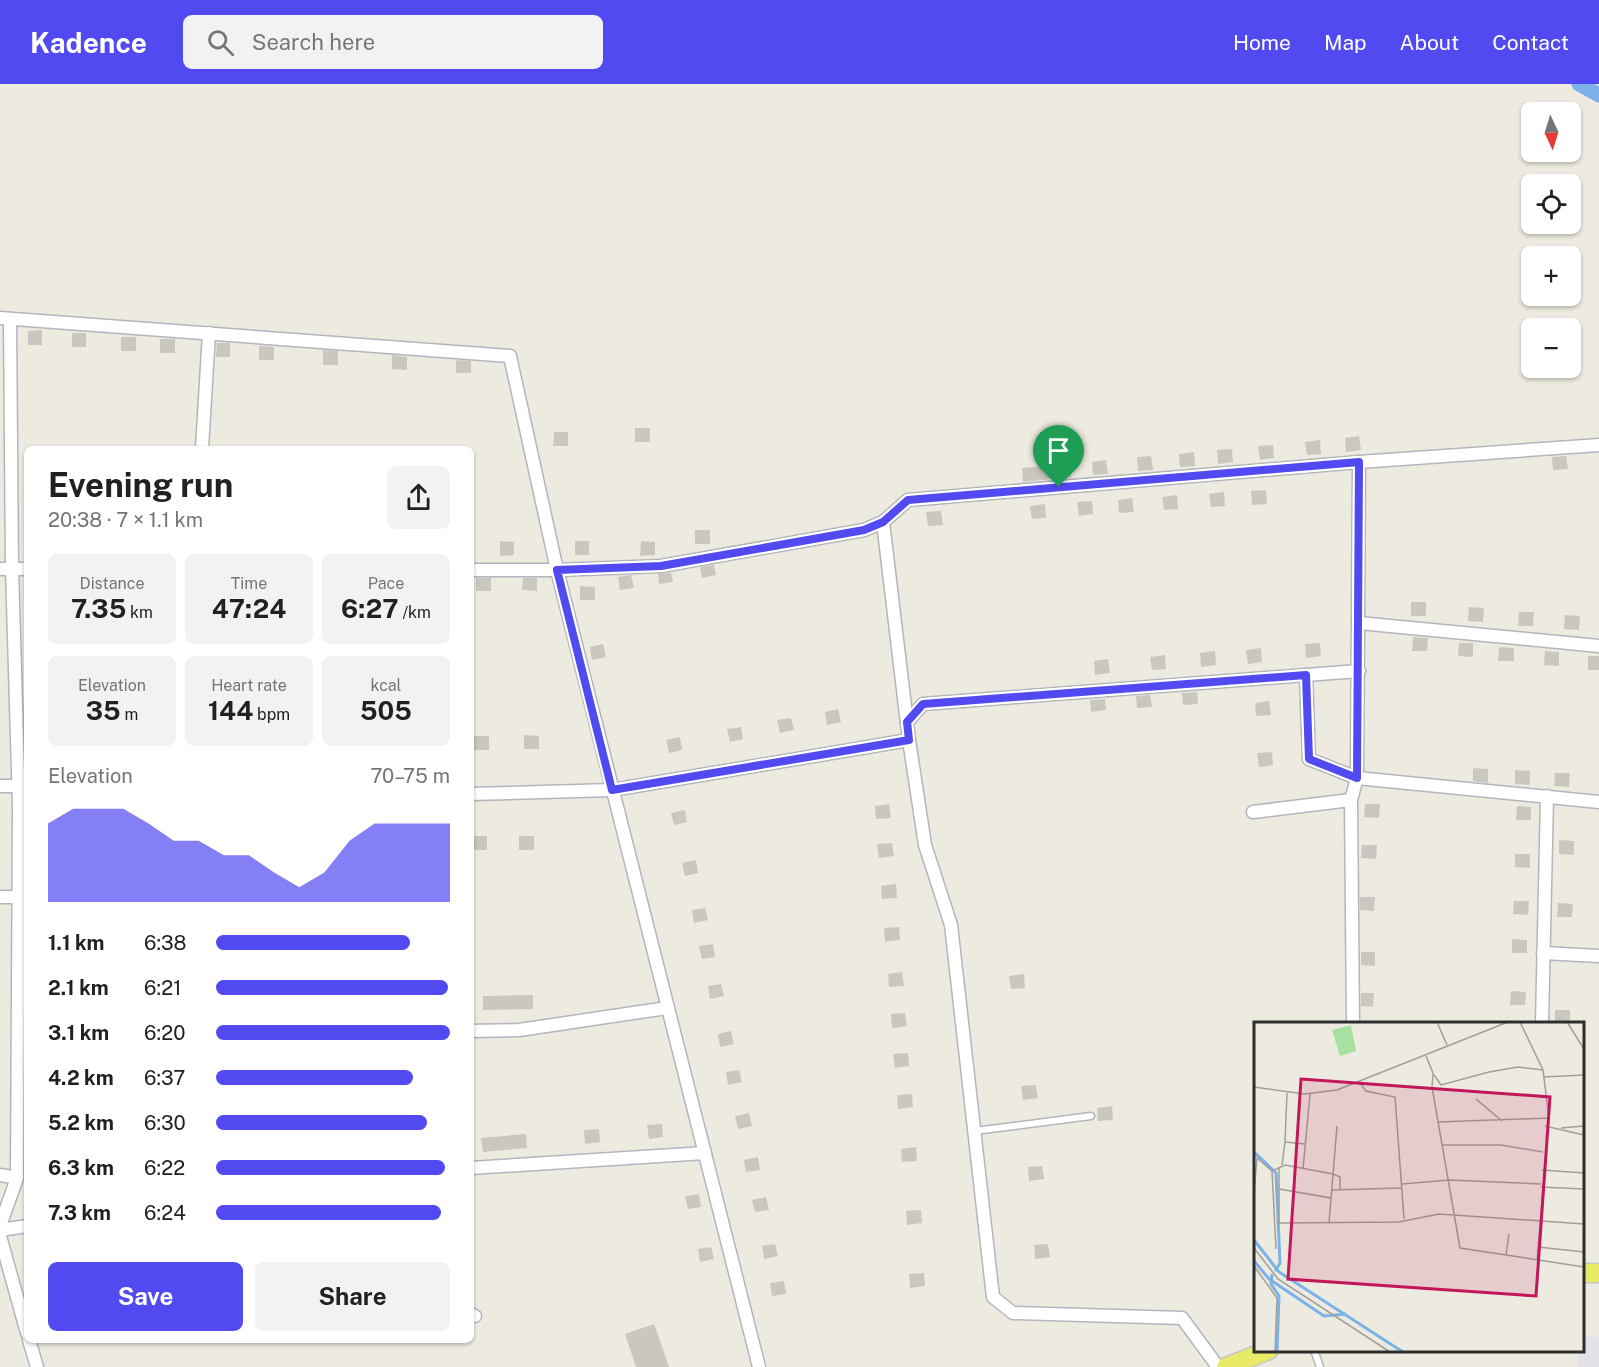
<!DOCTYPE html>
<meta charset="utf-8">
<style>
:root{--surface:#fff;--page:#f2f2f2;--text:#202124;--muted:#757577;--accent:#514af1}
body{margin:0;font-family:"Public Sans",sans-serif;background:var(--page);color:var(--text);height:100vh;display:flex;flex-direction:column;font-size:22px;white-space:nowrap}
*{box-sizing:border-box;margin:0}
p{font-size:20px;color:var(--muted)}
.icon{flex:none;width:33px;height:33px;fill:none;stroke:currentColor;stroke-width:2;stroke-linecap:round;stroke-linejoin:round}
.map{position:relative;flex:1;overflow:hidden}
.panel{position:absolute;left:24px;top:362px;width:450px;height:897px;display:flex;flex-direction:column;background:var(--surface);border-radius:9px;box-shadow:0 2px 4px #0004}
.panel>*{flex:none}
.needle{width:39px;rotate:176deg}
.controls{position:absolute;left:1521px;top:18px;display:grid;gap:12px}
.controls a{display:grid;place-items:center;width:60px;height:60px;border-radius:9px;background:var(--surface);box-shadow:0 2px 4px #0004;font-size:30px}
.pin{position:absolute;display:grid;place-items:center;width:51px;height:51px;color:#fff;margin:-62px -26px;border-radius:50% 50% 50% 0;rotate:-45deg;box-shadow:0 0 6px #0007}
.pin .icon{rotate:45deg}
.round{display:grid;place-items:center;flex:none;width:63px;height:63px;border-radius:9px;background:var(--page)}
.headline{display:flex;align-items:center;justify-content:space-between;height:102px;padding:0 24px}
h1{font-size:33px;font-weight:700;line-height:45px}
.stats{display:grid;grid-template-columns:repeat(3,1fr);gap:9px;height:102px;padding:6px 24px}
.stats div{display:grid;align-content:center;border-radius:9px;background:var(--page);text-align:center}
.stats b{font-size:26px;font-weight:700}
.stats small{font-size:16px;font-weight:400}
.stats p{font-size:16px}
.chart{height:168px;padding:12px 24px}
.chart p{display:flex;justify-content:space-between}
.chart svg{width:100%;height:108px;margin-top:6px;fill:var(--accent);opacity:.7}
.action{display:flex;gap:12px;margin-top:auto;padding:12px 24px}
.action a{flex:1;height:69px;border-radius:9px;background:var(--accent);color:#fff;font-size:24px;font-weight:700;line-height:69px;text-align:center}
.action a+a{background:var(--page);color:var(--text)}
ul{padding:0 24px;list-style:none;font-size:20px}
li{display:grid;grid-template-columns:96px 72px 1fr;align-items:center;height:45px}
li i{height:15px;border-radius:8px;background:var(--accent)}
header{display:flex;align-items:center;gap:36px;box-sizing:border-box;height:84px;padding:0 30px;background:var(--accent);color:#fff}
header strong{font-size:28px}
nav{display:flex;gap:33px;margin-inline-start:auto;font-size:21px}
.search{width:420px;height:54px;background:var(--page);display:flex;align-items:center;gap:15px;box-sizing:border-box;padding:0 21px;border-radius:9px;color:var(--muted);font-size:22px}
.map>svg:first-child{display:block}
.industrial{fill:#e3e0e7}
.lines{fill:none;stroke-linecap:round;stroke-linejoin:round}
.canal{stroke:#7ab2e9;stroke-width:15}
.building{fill:#c9c7bf}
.lane-casing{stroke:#b4b4bf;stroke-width:9}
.street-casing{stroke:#b4b4bf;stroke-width:15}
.primary-casing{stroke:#c8c8c8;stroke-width:21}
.lane{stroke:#fff;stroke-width:6}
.street{stroke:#fff;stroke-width:12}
.primary{stroke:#eaea69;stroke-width:18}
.route-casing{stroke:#fff;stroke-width:12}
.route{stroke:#514af1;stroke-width:8}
.inset-river{fill:none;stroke:#7ab2e9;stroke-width:3}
.inset-road{fill:none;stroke:#a09f98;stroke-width:1.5}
.view{fill:#c2185b;fill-opacity:0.15;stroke:#c2185b;stroke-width:3}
.inset-edge{fill:none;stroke:#2d2d2d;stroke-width:3}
</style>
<header>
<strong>Kadence</strong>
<div class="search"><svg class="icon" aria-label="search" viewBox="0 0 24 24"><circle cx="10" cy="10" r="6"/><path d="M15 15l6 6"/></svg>Search here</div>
<nav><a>Home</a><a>Map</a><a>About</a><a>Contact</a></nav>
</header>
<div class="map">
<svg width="1599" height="1283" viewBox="0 0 1599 1283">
<rect width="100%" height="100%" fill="#edebe0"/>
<polygon class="industrial" points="1583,1252 1599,1253 1599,1283 1578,1283 1579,1267 1582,1266"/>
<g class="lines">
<polyline class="canal" points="1579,0 1599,11"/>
</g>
<g class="building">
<polygon points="42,246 42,261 28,261 28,247"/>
<rect x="72" y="249" width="14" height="14"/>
<rect x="121" y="253" width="15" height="14"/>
<rect x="160" y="255" width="15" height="14"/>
<polygon points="217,259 230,259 230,273 216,273"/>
<polygon points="259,262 274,263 274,276 259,276"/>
<polygon points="323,266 338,267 338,281 323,281"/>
<polygon points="392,271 407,273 407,286 392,285"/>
<polygon points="456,276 471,277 471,289 456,289"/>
<rect x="635" y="344" width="15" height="14"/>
<polygon points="554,348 568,348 568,362 553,362"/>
<polygon points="1359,352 1361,366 1346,368 1345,354"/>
<polygon points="1320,356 1321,370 1307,371 1305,358"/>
<polygon points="1273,361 1274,374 1260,376 1258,362"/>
<polygon points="1232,365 1233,378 1218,380 1217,366"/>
<polygon points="1194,368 1195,382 1180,383 1179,370"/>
<polygon points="1151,372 1153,386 1138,387 1137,373"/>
<polygon points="1566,372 1568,385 1553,386 1552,373"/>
<polygon points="1106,376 1108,390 1093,391 1092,378"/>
<polygon points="1070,380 1071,393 1023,398 1022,384"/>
<polygon points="1266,406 1267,420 1252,421 1251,407"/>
<polygon points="1224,408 1225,422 1211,423 1209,410"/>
<polygon points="1177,411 1178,425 1164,426 1162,413"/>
<polygon points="1132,414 1134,428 1119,429 1118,416"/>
<polygon points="1092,417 1093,430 1079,432 1077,418"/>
<polygon points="1045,420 1046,434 1032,435 1030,422"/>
<polygon points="941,427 943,441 928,442 926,428"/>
<rect x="695" y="446" width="15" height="14"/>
<polygon points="500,457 514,458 514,471 500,472"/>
<rect x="575" y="457" width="14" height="14"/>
<polygon points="641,457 655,458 655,471 640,472"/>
<polygon points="714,481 716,491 702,494 700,483"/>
<polygon points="671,489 673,498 659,500 658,490"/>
<polygon points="631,491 634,504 620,506 618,493"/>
<rect x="476" y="494" width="15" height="13"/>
<polygon points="523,494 537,494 537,507 522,506"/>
<polygon points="580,502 595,503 595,516 580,516"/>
<rect x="1411" y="518" width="15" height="14"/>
<polygon points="1469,523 1484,524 1483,538 1468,537"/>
<polygon points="1519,528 1534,528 1533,542 1518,542"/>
<polygon points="1565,531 1580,532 1579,546 1564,545"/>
<polygon points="1413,553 1428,554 1427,567 1412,567"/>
<polygon points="1320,559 1321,572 1306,574 1305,560"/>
<polygon points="1459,559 1473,559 1473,573 1458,572"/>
<polygon points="603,560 606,573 592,576 590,563"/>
<polygon points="1499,563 1514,564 1514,577 1498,577"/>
<polygon points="1261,564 1262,578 1248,580 1246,566"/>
<polygon points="1215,567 1216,581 1201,583 1200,569"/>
<polygon points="1545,567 1559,568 1559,582 1544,581"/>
<polygon points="1165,571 1166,585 1152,586 1150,573"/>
<rect x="1588" y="572" width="11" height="14"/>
<polygon points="1108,575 1110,589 1095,591 1094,577"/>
<polygon points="1197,608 1198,620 1183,621 1182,609"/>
<polygon points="1150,611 1152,623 1137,624 1136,612"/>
<polygon points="1105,615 1106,626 1091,628 1090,616"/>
<polygon points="1269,617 1271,631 1256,632 1255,619"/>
<polygon points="838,625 841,638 827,641 825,628"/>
<polygon points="791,634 794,646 780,649 777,636"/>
<polygon points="741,643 743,655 730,658 727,645"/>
<polygon points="524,651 539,652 539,665 524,665"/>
<rect x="474" y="652" width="15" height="14"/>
<polygon points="680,653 682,666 669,669 666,656"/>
<polygon points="1272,668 1273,681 1259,683 1257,669"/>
<polygon points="1473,684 1488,685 1488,699 1473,697"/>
<polygon points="1515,686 1530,687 1530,701 1515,700"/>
<polygon points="1555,689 1570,689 1569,703 1554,702"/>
<polygon points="889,720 891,734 876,735 875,722"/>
<polygon points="1365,720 1380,720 1379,734 1364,733"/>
<polygon points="1517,722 1531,723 1531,736 1516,736"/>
<polygon points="685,726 687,738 674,741 671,729"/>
<rect x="473" y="752" width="14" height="14"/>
<rect x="519" y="752" width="15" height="14"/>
<polygon points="1559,756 1574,757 1574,771 1559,770"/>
<polygon points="892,759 894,772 879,774 877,760"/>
<polygon points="1362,761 1377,761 1376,775 1361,774"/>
<polygon points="1515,770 1530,770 1530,784 1515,783"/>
<polygon points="696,776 698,789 685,792 682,779"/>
<polygon points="896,800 897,814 882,815 881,802"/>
<polygon points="1360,813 1375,813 1374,827 1360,826"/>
<polygon points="1514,817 1529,817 1528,831 1513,830"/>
<polygon points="1558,819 1573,820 1572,833 1557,833"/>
<polygon points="705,824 708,836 694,839 692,826"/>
<polygon points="899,843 900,856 885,858 884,844"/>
<polygon points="1512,855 1527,856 1527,869 1512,869"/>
<polygon points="713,860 715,873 702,875 699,862"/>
<polygon points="1361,868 1375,868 1375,882 1361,881"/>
<polygon points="902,888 904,902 889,903 888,890"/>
<polygon points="1024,890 1025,904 1011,905 1009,892"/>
<polygon points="721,900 724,912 710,915 708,902"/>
<polygon points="1511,907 1526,908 1525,921 1510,921"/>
<polygon points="1361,909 1374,909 1373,923 1361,922"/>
<polygon points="533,911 533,925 483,926 483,912"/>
<rect x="1555" y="926" width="15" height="13"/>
<polygon points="905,929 907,942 892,944 891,930"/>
<polygon points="731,947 734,960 720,963 718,950"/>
<polygon points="908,969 909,982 895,984 893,970"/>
<polygon points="739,986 742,998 728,1001 726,988"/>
<polygon points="1036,1001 1038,1014 1023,1016 1021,1002"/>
<polygon points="912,1010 913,1023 898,1025 897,1011"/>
<polygon points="1112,1022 1113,1036 1098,1037 1097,1024"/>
<polygon points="749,1029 752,1042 738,1045 735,1032"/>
<polygon points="662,1040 663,1053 649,1055 647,1041"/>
<polygon points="599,1045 600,1058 585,1060 584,1046"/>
<polygon points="526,1050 527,1064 483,1068 481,1054"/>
<polygon points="916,1063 917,1077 902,1078 901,1065"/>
<polygon points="758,1073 760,1086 746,1088 744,1076"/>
<polygon points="1042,1082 1044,1095 1029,1097 1028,1083"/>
<polygon points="699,1110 701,1123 688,1125 685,1112"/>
<polygon points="766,1113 769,1126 755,1128 752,1116"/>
<polygon points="921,1126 922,1139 907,1141 906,1127"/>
<polygon points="775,1160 778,1172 764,1175 762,1162"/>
<polygon points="1048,1160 1050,1173 1035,1175 1034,1161"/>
<polygon points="711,1163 714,1175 700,1178 698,1165"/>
<polygon points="924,1189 925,1202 910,1204 909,1190"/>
<polygon points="784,1197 786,1210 772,1212 770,1199"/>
<polygon points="654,1240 669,1283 636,1283 625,1250"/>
</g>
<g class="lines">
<g class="lane-casing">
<g id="lane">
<polyline points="975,1047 1091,1032"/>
<polyline points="1314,1266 1320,1283"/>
</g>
</g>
<g class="street-casing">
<g id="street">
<polyline points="0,234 510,272 557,486 759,1283"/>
<polyline points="202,364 209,249"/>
<polyline points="883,438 909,656 925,761 951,841 993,1213 1013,1229 1182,1234 1218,1283"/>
<polyline points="0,485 27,485"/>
<polyline points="471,486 557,486 661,482 864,446 883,438 908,416 1359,378 1599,361"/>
<polyline points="1359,539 1599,562"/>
<polyline points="1306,591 1309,675 1357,694 1599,718"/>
<polyline points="907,638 923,620 1359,587"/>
<polyline points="0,702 18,702"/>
<polyline points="471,710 612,706 909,656"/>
<polyline points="1253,728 1351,716"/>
<polyline points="0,813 19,813"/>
<polyline points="1543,869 1599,872"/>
<polyline points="1353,940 1351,716 1357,694 1359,378"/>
<polyline points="1542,940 1547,712"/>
<polyline points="471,947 519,946 667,924"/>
<polyline points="471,1084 705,1069"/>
<polyline points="0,1091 17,1094"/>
<polyline points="0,1142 17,1094 19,722 12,485 10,235"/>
<polyline points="0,1146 27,1142"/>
<polyline points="0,1152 27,1249"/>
<polyline points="471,1230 475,1232"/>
<polyline points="29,1256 37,1283"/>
</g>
</g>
<g class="primary-casing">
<g id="primary">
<polyline points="1582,1189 1599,1189"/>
<polyline points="1226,1283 1269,1266"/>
</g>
</g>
<use href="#lane" class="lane"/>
<use href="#street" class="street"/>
<use href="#primary" class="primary"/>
</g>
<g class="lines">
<g class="route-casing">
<polygon id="route" points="1359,378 1357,694 1309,675 1306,591 923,620 907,638 909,656 612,706 557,486 661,482 864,446 883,438 908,416"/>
</g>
<use href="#route" class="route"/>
</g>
<g transform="translate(1254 938)">
<rect width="330" height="330" fill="#edebe0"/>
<path d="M97,3l5,26 -16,5 -8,-26z" fill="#a7e1a0"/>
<path class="inset-river" d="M0,130l22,21 4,90 -5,8M0,218l25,32 124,80M0,239l15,18 55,37 22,-2M18,252l-1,10 8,12 -2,56"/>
<path class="inset-road" d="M183,0l10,23M266,0l23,48 6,48 -12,142M313,0l17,27M172,34l7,17 -1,14 28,161 124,19M180,53l7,10 48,-13 29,-5 25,3M289,55l41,-2M106,61l6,8 29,6 9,122M0,65l50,7 33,-4 171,-68M222,77l26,22M184,100l111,-4M291,104l39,9M307,106l23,-2M31,120l2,-49M188,123h59l42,7M28,143l3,-23 20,2M25,145v22M49,147l7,-75M288,148l42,3M148,162l47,-4 92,4M287,165l43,2M77,168l70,-2M0,171l3,-35 15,13M77,176l-52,-9v34l120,-1 40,-8 145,10M75,201l8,-97M284,225l46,5M0,226l24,31 112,73M22,227l-4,-78 13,-6 48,9 7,3v13M252,233l3,-21M0,244l23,32 -2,54"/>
<path class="view" d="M47,57l249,18 -14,199 -248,-17z"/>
<rect width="330" height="330" class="inset-edge"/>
</g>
</svg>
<div class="controls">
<a><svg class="needle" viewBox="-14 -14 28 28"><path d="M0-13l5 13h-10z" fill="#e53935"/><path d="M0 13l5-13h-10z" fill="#757577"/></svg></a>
<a><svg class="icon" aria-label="locate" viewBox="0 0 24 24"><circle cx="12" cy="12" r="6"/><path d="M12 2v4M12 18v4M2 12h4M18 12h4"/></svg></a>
<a>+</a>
<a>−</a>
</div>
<div class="pin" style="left:1059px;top:403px;background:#1e9e55"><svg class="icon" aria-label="arrive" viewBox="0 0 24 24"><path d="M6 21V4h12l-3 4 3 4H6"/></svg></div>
<section class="panel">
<div class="headline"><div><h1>Evening run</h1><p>20:38 · 7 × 1.1 km</p></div><a class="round"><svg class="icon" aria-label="share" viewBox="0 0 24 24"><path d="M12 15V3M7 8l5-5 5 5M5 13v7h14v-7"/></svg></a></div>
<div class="stats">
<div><p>Distance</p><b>7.35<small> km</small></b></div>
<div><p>Time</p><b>47:24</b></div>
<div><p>Pace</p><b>6:27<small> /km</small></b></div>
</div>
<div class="stats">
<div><p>Elevation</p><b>35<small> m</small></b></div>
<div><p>Heart rate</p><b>144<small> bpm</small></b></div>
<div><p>kcal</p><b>505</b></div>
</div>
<div class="chart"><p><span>Elevation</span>70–75 m</p>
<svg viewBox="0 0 160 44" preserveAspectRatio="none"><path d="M0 44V12L10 6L20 6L30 6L40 12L50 19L60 19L70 25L80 25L90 32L100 38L110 32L120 19L130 12L140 12L150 12L160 12V44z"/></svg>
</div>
<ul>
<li><b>1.1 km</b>6:38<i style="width:83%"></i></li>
<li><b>2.1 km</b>6:21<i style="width:99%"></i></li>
<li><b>3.1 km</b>6:20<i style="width:100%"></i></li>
<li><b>4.2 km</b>6:37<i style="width:84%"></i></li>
<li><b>5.2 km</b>6:30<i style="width:90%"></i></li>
<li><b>6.3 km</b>6:22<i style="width:98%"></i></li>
<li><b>7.3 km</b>6:24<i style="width:96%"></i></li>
</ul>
<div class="action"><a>Save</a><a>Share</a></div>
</section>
</div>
